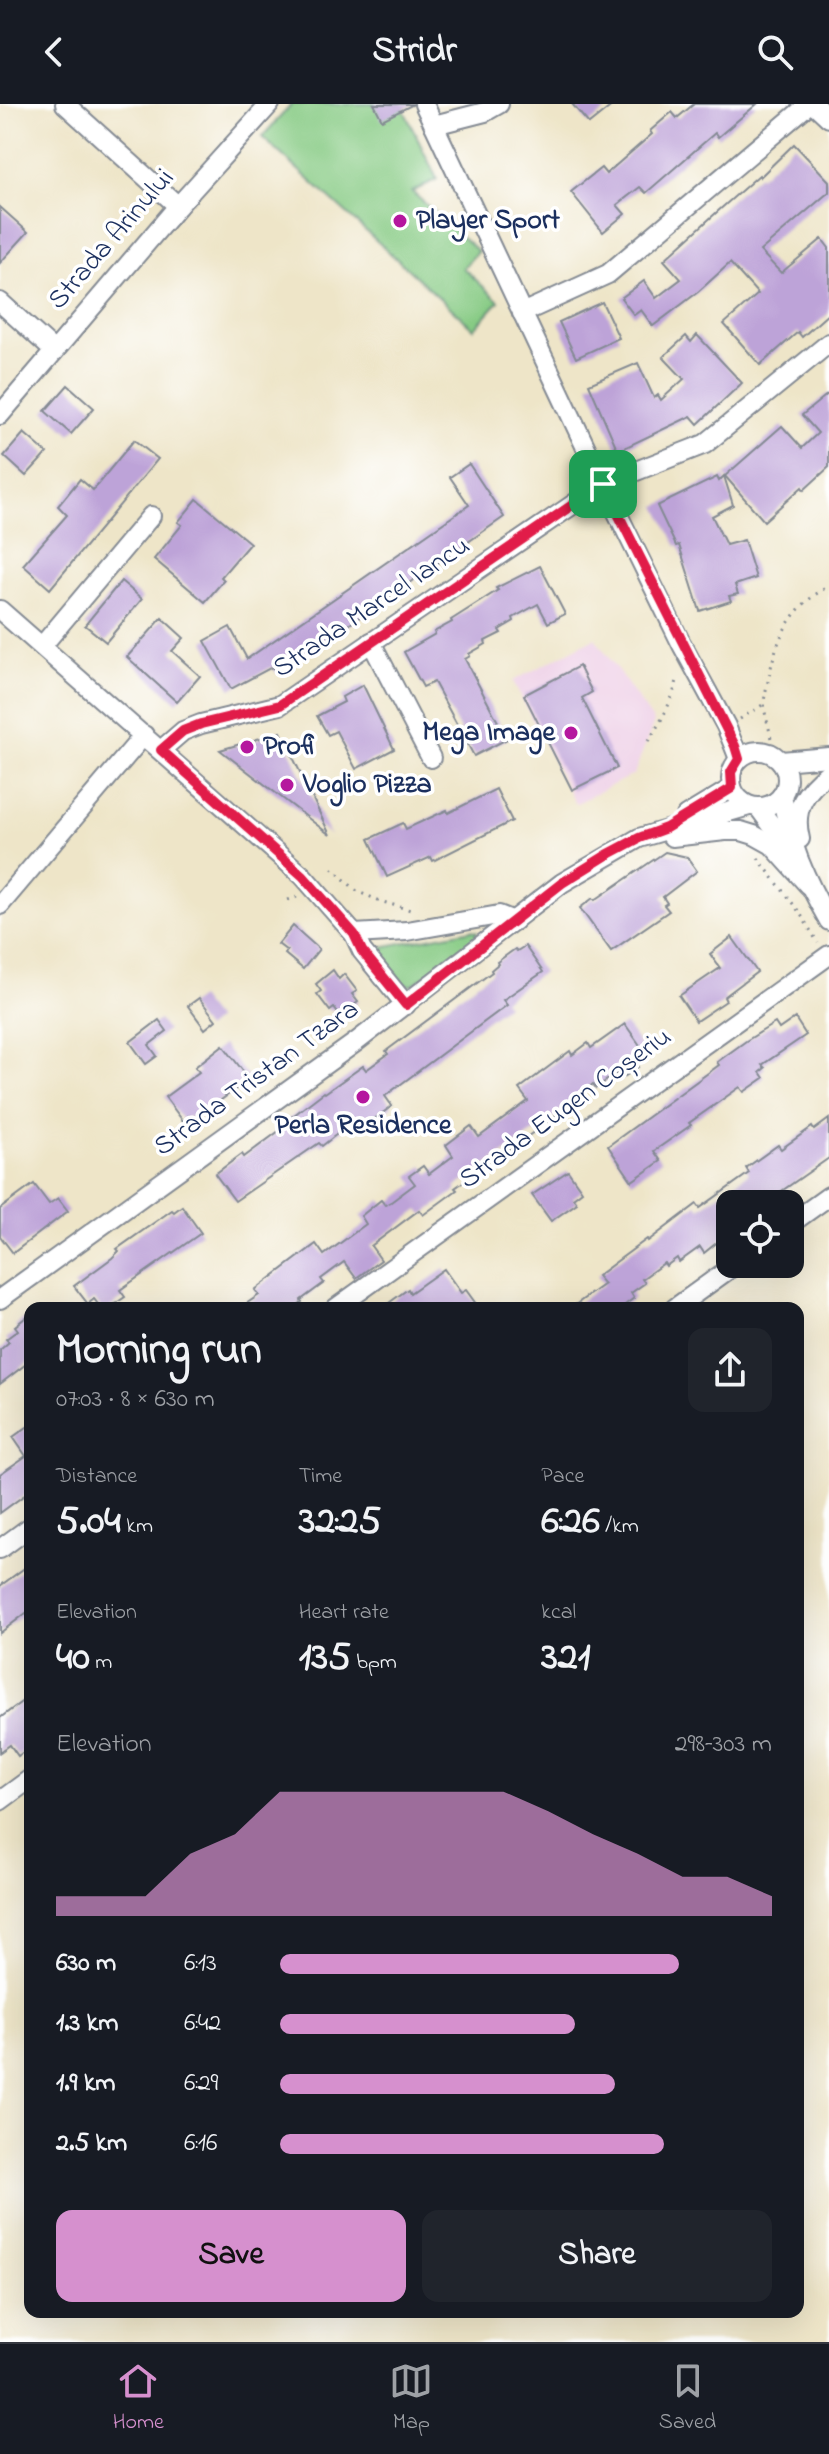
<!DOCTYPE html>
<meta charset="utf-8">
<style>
:root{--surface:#171b24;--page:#20242c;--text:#f1f3f6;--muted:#9ea1a6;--line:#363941;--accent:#d690ce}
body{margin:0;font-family:"Indie Flower",sans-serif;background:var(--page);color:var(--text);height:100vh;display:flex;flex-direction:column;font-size:30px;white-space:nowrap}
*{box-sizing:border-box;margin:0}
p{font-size:26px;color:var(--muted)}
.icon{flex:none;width:44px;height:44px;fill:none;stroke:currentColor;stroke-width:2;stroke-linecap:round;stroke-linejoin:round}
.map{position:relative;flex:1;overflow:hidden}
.drawer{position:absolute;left:24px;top:1198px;width:780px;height:1016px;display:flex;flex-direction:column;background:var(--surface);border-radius:16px;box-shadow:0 8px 32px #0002}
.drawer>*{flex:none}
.controls{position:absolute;left:716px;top:1086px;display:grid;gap:16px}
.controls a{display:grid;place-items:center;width:88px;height:88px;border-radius:16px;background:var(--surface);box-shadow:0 8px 32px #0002;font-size:40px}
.pin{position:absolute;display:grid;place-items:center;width:68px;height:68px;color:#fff;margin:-34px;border-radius:16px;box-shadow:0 4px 12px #0006}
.round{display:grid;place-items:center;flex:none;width:84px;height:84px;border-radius:16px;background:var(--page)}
.overview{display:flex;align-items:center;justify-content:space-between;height:136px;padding:0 32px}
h1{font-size:44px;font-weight:700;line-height:60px}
.stats{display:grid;grid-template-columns:repeat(3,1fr);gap:12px;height:136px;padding:8px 32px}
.stats div{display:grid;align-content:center}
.stats b{font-size:40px;font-weight:700}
.stats small{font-size:22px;font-weight:400}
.stats p{font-size:22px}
.chart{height:224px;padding:16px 32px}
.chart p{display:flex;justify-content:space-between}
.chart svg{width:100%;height:144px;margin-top:8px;fill:var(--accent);opacity:.7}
.action{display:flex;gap:16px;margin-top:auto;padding:16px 32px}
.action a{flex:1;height:92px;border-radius:16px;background:var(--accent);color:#111;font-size:32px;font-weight:700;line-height:92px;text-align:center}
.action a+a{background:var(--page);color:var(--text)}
ul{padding:0 32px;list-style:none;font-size:26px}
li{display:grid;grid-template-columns:128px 96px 1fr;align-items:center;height:60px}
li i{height:20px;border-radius:10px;background:var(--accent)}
header{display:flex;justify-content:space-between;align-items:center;height:104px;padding:0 32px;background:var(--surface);font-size:36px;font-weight:700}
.menu{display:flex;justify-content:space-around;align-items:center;height:112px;border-top:2px solid var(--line);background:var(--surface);font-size:22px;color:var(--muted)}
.menu a{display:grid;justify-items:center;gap:4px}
.menu .active{color:var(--accent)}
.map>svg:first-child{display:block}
.built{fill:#eed0e7}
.green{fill:#87cb84;stroke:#517d71;stroke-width:2}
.building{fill:#bda3d8}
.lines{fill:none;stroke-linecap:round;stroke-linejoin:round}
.minor-casing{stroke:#848a93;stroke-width:22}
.path{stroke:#848a93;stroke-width:3;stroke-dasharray:2 6;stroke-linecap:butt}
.minor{stroke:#fff;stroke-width:18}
.route-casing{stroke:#fff;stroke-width:16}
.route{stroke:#e11d48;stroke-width:10}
.poi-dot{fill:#b5179e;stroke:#fff;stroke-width:3}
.labels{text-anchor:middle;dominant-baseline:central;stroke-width:7;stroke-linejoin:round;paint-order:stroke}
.poi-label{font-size:28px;font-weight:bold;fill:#1b2f5e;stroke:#fff;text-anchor:start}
.street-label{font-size:28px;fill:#1b2f5e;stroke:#fff}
</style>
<header><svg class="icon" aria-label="back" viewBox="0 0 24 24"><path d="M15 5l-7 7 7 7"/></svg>Stridr<svg class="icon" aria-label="search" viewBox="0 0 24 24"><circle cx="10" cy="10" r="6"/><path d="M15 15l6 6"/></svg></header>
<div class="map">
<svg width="829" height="2238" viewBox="0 0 829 2238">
<rect width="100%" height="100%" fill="#fff"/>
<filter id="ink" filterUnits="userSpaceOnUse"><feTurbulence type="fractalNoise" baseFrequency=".0125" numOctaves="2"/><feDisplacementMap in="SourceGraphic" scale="16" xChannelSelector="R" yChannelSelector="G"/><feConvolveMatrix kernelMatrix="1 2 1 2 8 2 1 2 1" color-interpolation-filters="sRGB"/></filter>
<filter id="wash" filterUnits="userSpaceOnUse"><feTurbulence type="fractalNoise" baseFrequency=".006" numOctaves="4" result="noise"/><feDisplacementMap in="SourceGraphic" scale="32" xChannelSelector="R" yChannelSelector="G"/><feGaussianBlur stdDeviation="1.8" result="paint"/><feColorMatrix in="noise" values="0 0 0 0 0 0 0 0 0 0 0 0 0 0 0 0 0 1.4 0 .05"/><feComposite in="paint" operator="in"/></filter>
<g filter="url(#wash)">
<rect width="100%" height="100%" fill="#eee5c8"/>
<polygon class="built" points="595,534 654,618 634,670 575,700 513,577"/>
<g class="green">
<polygon points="292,0 401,0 437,75 412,88 478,147 463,164 499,197 474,225 262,33"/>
<polygon points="472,826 477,828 475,835 411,882 403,879 378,850 380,843"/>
</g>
<g id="blocks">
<g class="building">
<polygon points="374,0 412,0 412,1 382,16"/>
<polygon points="572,0 614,0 589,20"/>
<polygon points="694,0 757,0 718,33 715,29 646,89 640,83 617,101 625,110 603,128 571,88 601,64 606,70 652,30 650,27 672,8 677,14"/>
<polygon points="794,40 829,77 829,88 760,147 781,169 822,135 829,144 829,209 802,233 798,228 760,261 724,220 758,190 730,159 698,188 653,222 641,206 634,211 621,194 644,177 656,194 681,175 664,156 717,108 759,71 760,73"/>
<polygon points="0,103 28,128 0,159"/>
<polygon points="602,198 619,234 576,254 559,218"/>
<polygon points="697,231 742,279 698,320 691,312 618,347 589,280 638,259 654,294 658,291 661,296 684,275 663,253 686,232 691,238"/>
<polygon points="68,281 94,304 71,330 45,307"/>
<polygon points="829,289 829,363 804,386 802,383 764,417 725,372 782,322 802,344 818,329 802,311"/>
<polygon points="24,329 47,349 26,372 4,352"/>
<polygon points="134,336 158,355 50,485 23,461 67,411 58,402 80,375 93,386"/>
<polygon points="469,360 504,413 278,570 272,563 231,585 205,537 230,523 247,555 469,401 450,373"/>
<polygon points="724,372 733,401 712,412 726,441 744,436 756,474 735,481 738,490 729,492 731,497 700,507 679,441 676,442 657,402 717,373 719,377"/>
<polygon points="197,395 250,439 221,473 224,476 205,498 154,455 182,421 178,418"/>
<polygon points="540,462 565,510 548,519 538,500 513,514 514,517 499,526 501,529 485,537 486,540 469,550 470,552 465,555 507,635 474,652 434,578 423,583 404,548 435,530 434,528 452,518 451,516 498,486 496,484"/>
<polygon points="121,477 142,495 106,538 85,521"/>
<polygon points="162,514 184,534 172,547 200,572 177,598 127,553"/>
<polygon points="579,562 592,588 582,594 617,664 572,686 524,591"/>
<polygon points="363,581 394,645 356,665 336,627 328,631 317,612 344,598 342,593"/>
<polygon points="281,628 330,731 220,646"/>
<polygon points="496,685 512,717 433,757 431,753 387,773 369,735 403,719 406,725 447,706 448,709"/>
<polygon points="665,748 687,753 697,767 663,793 667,799 664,801 669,807 611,847 580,804 593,794 595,796"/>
<polygon points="293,822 319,845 303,865 285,850 287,847 278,840"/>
<polygon points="732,833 757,868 724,893 726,897 696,917 679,892 720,864 710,850"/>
<polygon points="525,842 543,868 503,896 507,901 385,992 392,1002 362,1024 356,1015 322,1042 319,1039 235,1097 215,1070 242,1050 244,1053 287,1021 285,1018 324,988 325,989 363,962 366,966 388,950 386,947 492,868 491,866 498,860 497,858 515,845 517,847"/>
<polygon points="333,866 339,875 344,870 357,887 352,890 358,898 340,912 334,904 330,907 317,890 321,887 316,880"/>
<polygon points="199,894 216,916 205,925 188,902"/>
<polygon points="795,914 806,931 762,961 765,964 760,968 764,974 744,988 740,983 689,1019 691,1021 654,1047 661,1057 632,1077 608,1042 719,961 717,958 746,937 775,919 779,925"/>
<polygon points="159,916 167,927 149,941 157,952 146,960 130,938"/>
<polygon points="625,920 644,947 632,956 638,963 621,975 617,969 596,984 593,980 545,1020 455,1084 457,1086 423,1111 419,1106 371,1142 381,1156 356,1174 344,1158 321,1175 324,1179 301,1196 302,1198 294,1204 240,1204 259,1191 255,1186 316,1140 324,1151 366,1120 361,1112 381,1096 385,1101 391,1098 415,1080 409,1072 423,1062 429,1070 453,1052 446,1041 471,1022 479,1033 528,997 519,985 570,947 572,951 588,939 591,944"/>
<polygon points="223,941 249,975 193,1017 189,1012 183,1017 165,993 199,968 195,963"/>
<polygon points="829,1015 829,1054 763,1100 730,1100 730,1128 704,1149 700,1143 679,1158 677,1154 666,1162 664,1159 642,1175 645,1179 631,1189 634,1194 621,1204 571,1204 604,1180 597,1172 647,1135 648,1137 697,1100 700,1104 749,1069 746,1064 778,1041 781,1045 812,1023 814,1026"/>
<polygon points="568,1067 582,1087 573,1094 577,1099 551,1117 532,1091"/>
<polygon points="34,1080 49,1100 58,1094 68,1107 13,1149 0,1132 0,1105"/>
<polygon points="182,1102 201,1129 120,1186 125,1193 109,1204 101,1204 94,1195 88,1200 74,1182 112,1154 119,1147 117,1145 172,1106 174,1108"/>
<polygon points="444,1165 461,1189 466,1186 479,1204 382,1204 408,1185 410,1189"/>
<polygon points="30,1210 30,1257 0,1280 0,1246 9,1238 6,1235 18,1226 15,1222"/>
<polygon points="30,1321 30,1387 0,1409 0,1370 26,1352 13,1333"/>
<polygon points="30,1460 30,1506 0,1529 0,1482"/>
<polygon points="24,1596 30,1605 30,1643 18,1652 10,1641 0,1648 0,1614"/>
</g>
</g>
</g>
<g filter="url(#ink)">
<use href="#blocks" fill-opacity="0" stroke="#848a93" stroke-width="2"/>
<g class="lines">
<g class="minor-casing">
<g id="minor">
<polyline points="65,0 178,102"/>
<polyline points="424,0 603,380 682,541 726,622 739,655"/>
<polyline points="814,0 829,14"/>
<polyline points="434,21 485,8 499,0"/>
<polyline points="0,198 54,247"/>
<polyline points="522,209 608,170 809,0"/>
<polyline points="0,311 178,102 270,0"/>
<polyline points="0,506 303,772 354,830 407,827 499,811 514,817"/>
<polyline points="371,538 431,654"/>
<polyline points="42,542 151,412"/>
<polyline points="161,646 183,627 201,620 280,601 603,380 705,340 829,239"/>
<circle cx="759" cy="675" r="28"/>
<polyline points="781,657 829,653"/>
<path d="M782,691c6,46 24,86 47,126"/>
<polyline points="758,703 790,746"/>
<polyline points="686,712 732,684"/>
<polyline points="672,733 725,727 741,727 754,731 772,741 808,781"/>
<path d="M800,735c-8,-31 6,-49 29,-67"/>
<polyline points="0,801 144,631"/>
<polyline points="354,830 362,847 406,901"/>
<polyline points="790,1120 829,1092"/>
<polyline points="0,1195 356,938 562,779 639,734 749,702"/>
<polyline points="336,1204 829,851"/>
<polyline points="675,1204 736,1160"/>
<polyline points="0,1445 30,1423"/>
<polyline points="0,1697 30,1675"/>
</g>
</g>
<g class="path">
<polyline points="740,615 764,600"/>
<path d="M648,637c14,-20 24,-40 30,-64"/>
<path d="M771,642c1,-15 -7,-29 -7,-44 1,-8 3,-17 5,-25 8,-41 22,-70 60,-91"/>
<polyline points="758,754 800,809 818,839"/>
<polyline points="332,764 358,788 383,798 414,807"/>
<polyline points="288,796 297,793"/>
</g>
<use href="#minor" class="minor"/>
</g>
</g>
<g class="lines" filter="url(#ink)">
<g class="route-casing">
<polygon id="route" points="603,380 735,642 739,655 731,668 732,684 666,724 639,734 607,751 562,779 406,901 362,847 354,830 303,772 161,646 183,627 201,620 280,601"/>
</g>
<use href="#route" class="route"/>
</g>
<g class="poi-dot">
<circle cx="400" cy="117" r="8"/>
<circle cx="571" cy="629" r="8"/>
<circle cx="247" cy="643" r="8"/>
<circle cx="287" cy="681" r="8"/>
<circle cx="363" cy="993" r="8"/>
</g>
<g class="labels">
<g class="poi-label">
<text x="416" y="117">Player Sport</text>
<text x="555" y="629" text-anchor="end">Mega Image</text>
<text x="263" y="643">Profi</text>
<text x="303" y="681">Voglio Pizza</text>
<text x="363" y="1022" text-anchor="middle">Perla Residence</text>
</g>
<g class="street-label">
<text transform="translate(112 136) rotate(-49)">Strada Arinului</text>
<text transform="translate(372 504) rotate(-34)">Strada Marcel Iancu</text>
<text transform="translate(257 975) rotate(-36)">Strada Tristan Tzara</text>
<text transform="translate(566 1005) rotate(-36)">Strada Eugen Coșeriu</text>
</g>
</g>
</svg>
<div class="controls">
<a><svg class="icon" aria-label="locate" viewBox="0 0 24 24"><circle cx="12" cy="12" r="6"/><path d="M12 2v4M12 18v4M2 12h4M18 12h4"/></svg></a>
</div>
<div class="pin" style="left:603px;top:380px;background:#1e9e55"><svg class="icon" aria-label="arrive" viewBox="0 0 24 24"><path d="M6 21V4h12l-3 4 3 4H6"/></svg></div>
<section class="drawer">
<div class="overview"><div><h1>Morning run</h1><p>07:03 · 8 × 630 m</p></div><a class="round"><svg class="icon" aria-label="share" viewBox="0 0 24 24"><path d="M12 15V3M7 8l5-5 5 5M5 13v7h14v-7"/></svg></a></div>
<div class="stats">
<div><p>Distance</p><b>5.04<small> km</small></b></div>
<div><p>Time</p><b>32:25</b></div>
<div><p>Pace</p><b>6:26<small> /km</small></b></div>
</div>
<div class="stats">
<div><p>Elevation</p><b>40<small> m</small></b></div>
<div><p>Heart rate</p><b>135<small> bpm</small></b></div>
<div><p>kcal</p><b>321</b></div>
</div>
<div class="chart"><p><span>Elevation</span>298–303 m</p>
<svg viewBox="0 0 160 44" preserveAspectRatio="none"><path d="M0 44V38L10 38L20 38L30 25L40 19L50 6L60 6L70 6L80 6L90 6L100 6L110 12L120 19L130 25L140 32L150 32L160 38V44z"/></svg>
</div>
<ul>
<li><b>630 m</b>6:13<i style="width:81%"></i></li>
<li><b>1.3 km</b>6:42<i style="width:60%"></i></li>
<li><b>1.9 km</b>6:29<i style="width:68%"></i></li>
<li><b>2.5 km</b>6:16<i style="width:78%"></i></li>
</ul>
<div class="action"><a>Save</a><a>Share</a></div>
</section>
</div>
<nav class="menu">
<a class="active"><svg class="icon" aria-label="home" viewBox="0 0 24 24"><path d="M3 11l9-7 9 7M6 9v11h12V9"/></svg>Home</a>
<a><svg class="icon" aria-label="map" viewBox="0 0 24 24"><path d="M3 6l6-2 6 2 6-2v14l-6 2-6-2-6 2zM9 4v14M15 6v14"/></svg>Map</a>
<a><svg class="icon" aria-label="saved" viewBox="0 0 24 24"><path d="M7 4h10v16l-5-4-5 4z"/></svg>Saved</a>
</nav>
